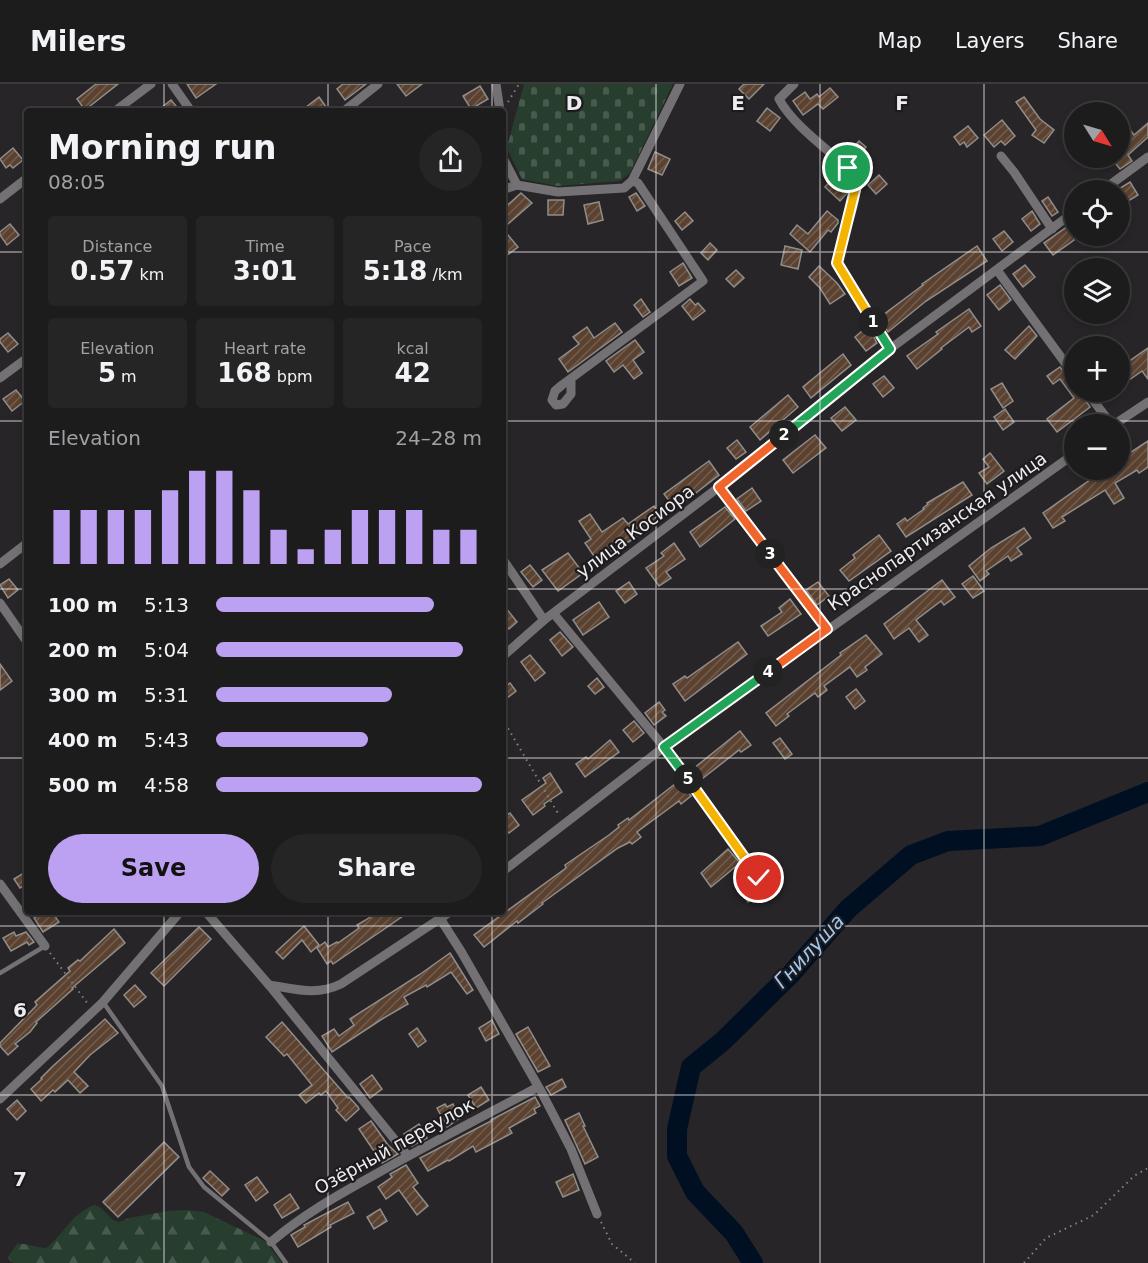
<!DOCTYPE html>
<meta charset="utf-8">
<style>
:root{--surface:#1d1c1d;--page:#252526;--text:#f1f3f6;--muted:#a0a1a4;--line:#3b3a3b;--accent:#bca0f2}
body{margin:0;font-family:"DejaVu Sans",sans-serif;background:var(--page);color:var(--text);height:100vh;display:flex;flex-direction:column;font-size:22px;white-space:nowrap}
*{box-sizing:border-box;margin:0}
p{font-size:20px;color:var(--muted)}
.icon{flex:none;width:33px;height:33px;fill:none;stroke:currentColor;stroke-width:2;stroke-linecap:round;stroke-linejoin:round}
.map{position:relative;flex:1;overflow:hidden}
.details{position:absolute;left:24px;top:24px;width:482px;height:807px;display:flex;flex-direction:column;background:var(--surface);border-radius:6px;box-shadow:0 3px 9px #0003,0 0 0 2px var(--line)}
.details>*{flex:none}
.needle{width:39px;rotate:127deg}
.buttons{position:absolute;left:1064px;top:18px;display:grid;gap:12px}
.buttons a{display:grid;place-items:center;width:66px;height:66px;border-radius:50%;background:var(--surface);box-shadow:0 3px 9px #0003,0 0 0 2px var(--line);font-size:30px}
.pin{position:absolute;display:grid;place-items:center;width:51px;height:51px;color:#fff;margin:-26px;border:3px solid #fff;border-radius:50%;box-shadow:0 2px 6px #0007}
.km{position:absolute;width:30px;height:30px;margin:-15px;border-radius:50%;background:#222;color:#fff;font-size:16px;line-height:30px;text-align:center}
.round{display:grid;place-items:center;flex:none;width:63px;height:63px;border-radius:32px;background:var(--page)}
.summary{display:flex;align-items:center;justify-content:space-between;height:102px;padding:0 24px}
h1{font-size:33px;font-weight:700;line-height:45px}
.metrics{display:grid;grid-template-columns:repeat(3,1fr);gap:9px;height:102px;padding:6px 24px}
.metrics div{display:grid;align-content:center;border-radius:6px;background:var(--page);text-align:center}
.metrics b{font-size:26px;font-weight:700}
.metrics small{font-size:16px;font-weight:400}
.metrics p{font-size:16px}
.chart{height:168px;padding:12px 24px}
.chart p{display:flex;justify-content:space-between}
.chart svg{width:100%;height:108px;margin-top:6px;stroke:var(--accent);stroke-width:6}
.button{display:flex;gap:12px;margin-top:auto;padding:12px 24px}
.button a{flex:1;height:69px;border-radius:36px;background:var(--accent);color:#111;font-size:24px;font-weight:700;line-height:69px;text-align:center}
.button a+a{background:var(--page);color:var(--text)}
ul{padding:0 24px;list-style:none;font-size:20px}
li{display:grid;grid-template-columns:96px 72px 1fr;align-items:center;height:45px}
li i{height:15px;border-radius:8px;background:var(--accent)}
header{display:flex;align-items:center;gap:36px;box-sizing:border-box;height:84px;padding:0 30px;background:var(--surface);border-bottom:2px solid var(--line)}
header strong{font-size:28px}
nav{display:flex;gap:33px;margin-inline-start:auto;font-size:21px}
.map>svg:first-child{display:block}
.forest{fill:url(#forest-firs)}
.cemetery{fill:url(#cemetery-stones)}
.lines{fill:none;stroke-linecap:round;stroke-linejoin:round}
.river{stroke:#010f22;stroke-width:20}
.building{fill:url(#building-hatch);stroke:#908d8b;stroke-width:1.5}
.path{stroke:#838284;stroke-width:2;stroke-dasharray:1.5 4.5;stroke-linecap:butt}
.service{stroke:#737173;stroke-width:4.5}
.minor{stroke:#737173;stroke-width:9}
.split-1-casing{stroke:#fff;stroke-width:12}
.split-2-casing{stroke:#fff;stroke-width:12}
.split-3-casing{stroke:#fff;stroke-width:12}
.split-4-casing{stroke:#fff;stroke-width:12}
.split-5-casing{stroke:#fff;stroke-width:12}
.split-6-casing{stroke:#fff;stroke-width:12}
.split-1{stroke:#f5b400;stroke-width:8}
.split-2{stroke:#22a559;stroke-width:8}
.split-3{stroke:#f0652b;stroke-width:8}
.split-4{stroke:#f0652b;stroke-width:8}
.split-5{stroke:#22a559;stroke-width:8}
.split-6{stroke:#f5b400;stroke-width:8}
.grid{fill:none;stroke:#edecee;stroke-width:1.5;stroke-opacity:0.55}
.labels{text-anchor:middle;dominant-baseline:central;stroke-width:4.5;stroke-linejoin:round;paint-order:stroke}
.street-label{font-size:18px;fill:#edecee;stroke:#1d1b1d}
.water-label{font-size:20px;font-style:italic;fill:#a1c7f3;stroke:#1d1b1d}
.grid-label{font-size:20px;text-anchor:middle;font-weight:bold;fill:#edecee;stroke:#1d1b1d;stroke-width:4.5;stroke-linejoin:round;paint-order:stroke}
</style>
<header>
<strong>Milers</strong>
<nav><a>Map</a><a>Layers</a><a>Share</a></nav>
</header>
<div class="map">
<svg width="1148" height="1179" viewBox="0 0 1148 1179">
<defs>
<pattern id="forest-firs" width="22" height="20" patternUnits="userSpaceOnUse" patternTransform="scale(1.5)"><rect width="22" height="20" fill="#273e2f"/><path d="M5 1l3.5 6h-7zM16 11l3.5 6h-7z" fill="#475a4d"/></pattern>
<pattern id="cemetery-stones" width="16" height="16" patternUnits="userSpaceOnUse" patternTransform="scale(1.5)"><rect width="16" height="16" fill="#273e2f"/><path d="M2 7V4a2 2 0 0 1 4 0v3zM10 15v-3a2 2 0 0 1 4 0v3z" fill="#475a4d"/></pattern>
<pattern id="building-hatch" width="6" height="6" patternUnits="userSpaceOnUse" patternTransform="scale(1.5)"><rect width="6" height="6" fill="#5b4230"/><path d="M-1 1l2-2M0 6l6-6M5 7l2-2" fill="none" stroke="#735d4e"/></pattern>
</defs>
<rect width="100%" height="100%" fill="#272527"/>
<path class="forest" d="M95,1121l6,3 12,12 6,2 10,-4 39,-7 19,-1 17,2 61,29 17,22h-268l-4,-2 -2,-4 9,-13c11,-1 18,4 29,4 17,-13 28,-37 49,-43z"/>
<polygon class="cemetery" points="524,0 673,0 630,89 620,97 557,102 522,95 508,67 508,59"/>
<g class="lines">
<polyline class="river" points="753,1179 734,1149 695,1108 677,1072 677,1045 691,983 723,957 791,890 848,825 911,771 948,757 1040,752 1148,708"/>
</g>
<g class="building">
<polygon points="96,0 118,0 85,26 77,15"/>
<polygon points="187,0 216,0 196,14"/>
<polygon points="343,0 366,0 345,16 337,5"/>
<polygon points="397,0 422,0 406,12"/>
<polygon points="744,0 764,0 749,15 739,5"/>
<polygon points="480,2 488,15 471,25 463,12"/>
<polygon points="830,4 838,13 823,25 818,20 803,31 793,17 805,8 810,15 817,10 819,13"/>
<polygon points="319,13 329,27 301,27"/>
<polygon points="1024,13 1040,35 1054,46 1044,59 1032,51 1036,46 1016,18"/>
<polygon points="171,16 180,27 157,27"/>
<polygon points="767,24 780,34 770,47 757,37"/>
<polygon points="1002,36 1015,52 1005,61 1001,57 994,63 984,51"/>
<polygon points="1148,39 1148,53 1128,71 1132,77 1120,85 1111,74 1119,74 1119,59 1122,63 1123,61 1120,58 1131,47 1134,51"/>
<polygon points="968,42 978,54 967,63 964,58 960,61 954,53"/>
<polygon points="859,57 866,63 863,66 869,72 859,83 846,71"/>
<polygon points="13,64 23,76 13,84 10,81 6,84 0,75"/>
<polygon points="655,68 670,75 662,91 648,85"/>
<polygon points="836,91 849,103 849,107 840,117 825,103"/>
<polygon points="879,91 887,100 876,110 868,101"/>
<polygon points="1130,98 1138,111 1125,119 1119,106 1117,106"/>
<polygon points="521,109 532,119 508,140 502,135 502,126"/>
<polygon points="636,109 645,122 637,127 629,113"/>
<polygon points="1048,113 1058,128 1052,132 1042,117"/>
<polygon points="548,116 564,116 563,131 548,131"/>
<polygon points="599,118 603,136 588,140 584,121"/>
<polygon points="827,127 838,136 838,139 831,148 828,146 810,168 790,150 797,141 808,150"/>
<polygon points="1032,127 1040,140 1031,147 1022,135"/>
<polygon points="685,128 693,137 682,146 675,137"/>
<polygon points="1074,138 1074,156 1053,171 1044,159"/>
<polygon points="10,140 19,151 7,161 0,151 0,148"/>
<polygon points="1004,147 1013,158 1002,167 993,155"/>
<polygon points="508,151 518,163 502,175 502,155"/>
<polygon points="710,159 717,166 708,176 701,169"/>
<polygon points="785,162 802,166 798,185 781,181"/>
<polygon points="977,162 987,177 926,217 888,248 879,234 923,201 922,200"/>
<polygon points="683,179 692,194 679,202 670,188"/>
<polygon points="1025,181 1035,193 1023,203 1013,190"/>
<polygon points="819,182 837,199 845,210 830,220 820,204 809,193"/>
<polygon points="736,186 744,194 734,203 726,195"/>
<polygon points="1000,201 1011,216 999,226 987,211"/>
<polygon points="641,215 650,228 643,233 634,221"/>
<polygon points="690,215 695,221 698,219 705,227 693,236 682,222"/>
<polygon points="969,225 981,242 972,248 969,243 941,264 942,265 917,285 907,272 938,250 936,248"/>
<polygon points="615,239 622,248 568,288 559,275 579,260 573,253 587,243 594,254"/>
<polygon points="868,242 877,259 866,267 855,253"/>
<polygon points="1029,242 1037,252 1015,275 1005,266"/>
<polygon points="8,249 18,260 8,268 0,258 0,255"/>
<polygon points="635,256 644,268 633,276 642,289 634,295 623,281 614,288 606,277"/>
<polygon points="1148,264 1148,295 1142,287 1119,303 1119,272 1125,280"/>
<polygon points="843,270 851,281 811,314 803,303"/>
<polygon points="1060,283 1069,295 1074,298 1074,308 1080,308 1090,323 1057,348 1047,335 1074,314 1060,295 1053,300 1047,292"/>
<polygon points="884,292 894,304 883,313 873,300"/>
<polygon points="1002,299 1013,317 1003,324 991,305"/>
<polygon points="16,306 25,317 12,327 3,315"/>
<polygon points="788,311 798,323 760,356 750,343"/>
<polygon points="845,323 856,336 842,347 831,334"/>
<polygon points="1005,325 1014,338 1003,346 994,333"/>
<polygon points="815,351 826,364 793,389 783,376"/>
<polygon points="737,356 746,368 736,375 727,364"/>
<polygon points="1148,357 1148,383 1139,389 1137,386 1115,399 1124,414 1114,420 1105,406 1062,433 1065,437 1053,444 1043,429 1104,386 1119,386 1119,376"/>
<polygon points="990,369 1004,387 987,400 979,389 989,383 983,375"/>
<polygon points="709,377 719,391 679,422 674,415 670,418 664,410"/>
<polygon points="963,398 972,411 906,453 897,440 905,434 907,437 924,425 923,424 928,420 927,419"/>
<polygon points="752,404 761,417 746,427 737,415"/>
<polygon points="654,422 661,433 635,451 636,453 598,478 585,459 591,455 579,437 590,430 602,448 623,434 628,440"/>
<polygon points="725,423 735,435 700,463 690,448"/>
<polygon points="1024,444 1031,454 1017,464 1022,470 1011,477 1008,472 986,487 989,490 980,497 969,482 991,464"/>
<polygon points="879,451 891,467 849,497 840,486 855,474 853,471"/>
<polygon points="674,459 685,475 666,488 671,494 659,502 646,484 664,472 661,469"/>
<polygon points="568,469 583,489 558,507 542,486"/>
<polygon points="530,481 542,496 533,503 521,488"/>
<polygon points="973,492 984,507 973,514 962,500"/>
<polygon points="9,495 18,506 8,514 0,501"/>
<polygon points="942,496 955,513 944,521 941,517 916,536 928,551 919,558 909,544 894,555 884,540"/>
<polygon points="629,498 637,510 625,519 616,507"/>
<polygon points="818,498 829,512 817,521 806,506"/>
<polygon points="790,515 801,530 768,552 761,542 782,528 779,524"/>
<polygon points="599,518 609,533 583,551 573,536"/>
<polygon points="502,519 517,538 509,545 502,537"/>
<polygon points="560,548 573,563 562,572 550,556"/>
<polygon points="866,551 882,570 865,583 867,586 857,593 850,583 824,602 827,606 818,613 815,609 787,630 789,632 776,642 766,629 841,571 840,569"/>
<polygon points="738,558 747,570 685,617 673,600 685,592 687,594"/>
<polygon points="530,571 545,589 535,597 521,578"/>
<polygon points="0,580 12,597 0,606"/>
<polygon points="597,594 604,603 595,610 588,602"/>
<polygon points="510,599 516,607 507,614 502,605"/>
<polygon points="856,605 865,617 855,625 846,613"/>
<polygon points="659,618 665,626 662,628 666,632 654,641 645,629"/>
<polygon points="634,637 644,649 633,658 623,646"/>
<polygon points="740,647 751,661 741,668 739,666 698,698 691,688 693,685"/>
<polygon points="780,654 792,670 785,675 773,659"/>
<polygon points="610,656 619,668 585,693 576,680 586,673 588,675"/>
<polygon points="550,689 562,708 544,720 545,722 533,731 522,716 546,699 543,694"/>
<polygon points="680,696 691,712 681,720 679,717 637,748 641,753 632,760 630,758 618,764 542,819 543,820 518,839 517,837 484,863 474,851 566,784 565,781 609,751 619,743 618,741 628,734 629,736"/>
<polygon points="510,729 519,741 509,749 502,742 502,734"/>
<polygon points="728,765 740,779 711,803 701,789"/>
<polygon points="27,787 27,800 20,804 14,795"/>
<polygon points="748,794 760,809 748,818 737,802"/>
<polygon points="44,828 52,828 59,838 43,848 34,834"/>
<polygon points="379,828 409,828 333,880 331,877 327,880 317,864 325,858 328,863 337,858 338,859 359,844 357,841"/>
<polygon points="304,842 319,861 311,868 302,856 283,875 276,868"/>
<polygon points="199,843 211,855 164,902 151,889"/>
<polygon points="114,845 125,859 72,904 73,905 36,938 37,939 30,948 15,960 18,962 8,971 0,962 0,959 37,921 35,918 70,887 68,884 78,876 80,877"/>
<polygon points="14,848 16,852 26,848 34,858 29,861 27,858 11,867 3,854"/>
<polygon points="450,869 473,906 467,910 451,888 427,903 426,901 404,913 408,920 382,935 332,968 322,952 334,945 339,952 354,941 350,935 419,891"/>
<polygon points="135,901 146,913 134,923 124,911"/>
<polygon points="105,935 118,949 90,971 74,988 88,1002 80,1009 68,996 55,1008 53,1006 41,1017 31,1005 42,995 41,994 53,982"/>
<polygon points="492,936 499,950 486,957 479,944"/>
<polygon points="282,938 348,1014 349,1013 358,1023 359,1025 346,1037 336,1026 338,1024 326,1007 321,1011 319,1009 306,1019 299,1011 312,1001 287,970 284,972 266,953"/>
<polygon points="528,943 550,982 538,988 516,950"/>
<polygon points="417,944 426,957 418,963 409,950"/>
<polygon points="372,991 382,1005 370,1014 360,1000"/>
<polygon points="562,995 566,1003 551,1011 546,1003"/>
<polygon points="481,1003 489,1016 476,1024 468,1011"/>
<polygon points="535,1013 540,1022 534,1025 536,1029 509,1044 512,1049 476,1068 473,1062 449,1077 448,1076 428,1087 420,1074 491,1037 491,1036"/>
<polygon points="17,1016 26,1027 17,1036 7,1025"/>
<polygon points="445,1020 447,1023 453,1020 460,1034 447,1043 437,1024"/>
<polygon points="579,1029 585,1042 583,1042 598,1073 585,1080 565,1036"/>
<polygon points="371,1037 388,1061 398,1070 382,1079 359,1045"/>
<polygon points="419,1040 427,1054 412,1062 404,1050"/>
<polygon points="164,1058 179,1073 118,1133 103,1118"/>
<polygon points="406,1081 418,1099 413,1103 428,1122 417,1131 399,1106 386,1115 378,1103 392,1093 390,1090"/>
<polygon points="210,1087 229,1105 222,1112 203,1094"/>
<polygon points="573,1090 579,1106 563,1113 556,1098"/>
<polygon points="257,1093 268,1108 256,1117 245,1101"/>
<polygon points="290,1110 299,1124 282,1134 274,1121"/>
<polygon points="348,1118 354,1129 330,1141 331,1143 298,1163 291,1151 305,1143 304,1141"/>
<polygon points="380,1125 387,1137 374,1145 367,1133"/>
</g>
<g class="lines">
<g class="path">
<polyline points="508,18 519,0"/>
<polyline points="502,634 559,731"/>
<polyline points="50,869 88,920"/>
<polyline points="601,1138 612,1160 635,1179"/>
<polyline points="1024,1179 1046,1154 1094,1131 1134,1092 1148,1084"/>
</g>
<g class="service">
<polyline points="0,889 45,862"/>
<polyline points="103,918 162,1002 189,1083 204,1103 271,1158 286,1179"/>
</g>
<g class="minor">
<polyline points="172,0 191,27"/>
<polyline points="496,0 500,27"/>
<path d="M794,0l-15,15c13,25 48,50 69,69 3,6 8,11 8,18 0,26 -17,51 -19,77l53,86"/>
<polyline points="115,27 151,0"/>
<polyline points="344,27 378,0"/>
<polyline points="502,72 517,101"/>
<polyline points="1001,72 1014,88 1052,145"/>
<polyline points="502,106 517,101 558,108 624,104 632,97 680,0"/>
<polyline points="1103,106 1148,73"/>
<polyline points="0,115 27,94"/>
<polyline points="997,186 1074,291"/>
<polyline points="0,294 27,274"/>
<polyline points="571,296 571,310 563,320 556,321 552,316 555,307 562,301 703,197 638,99 632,97"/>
<polyline points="1087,308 1111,340"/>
<polyline points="1115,340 1148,318"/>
<polyline points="719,403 827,545"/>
<polyline points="502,474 544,536"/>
<polyline points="0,480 27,459"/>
<polyline points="0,519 27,558"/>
<polyline points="554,530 664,663 759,794"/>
<polyline points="502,573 544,536 719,403 890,265 1074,128"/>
<polyline points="502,788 664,663 1074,370"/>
<polyline points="0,800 45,862"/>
<polyline points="206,828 269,901 408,1072"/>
<polyline points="436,828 462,869 542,1009 571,1065 597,1130"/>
<path d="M269,901c27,4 47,11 72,-1l109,-72"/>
<polyline points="0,1015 103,918 180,828"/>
<path d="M271,1158c33,-28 67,-47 105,-68 53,-30 108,-58 162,-87"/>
</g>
</g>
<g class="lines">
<g class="split-1-casing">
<polyline id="split-1" points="848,84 854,93 856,102 837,179 873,238"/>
</g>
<g class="split-2-casing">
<polyline id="split-2" points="784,351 890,265 873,238"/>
</g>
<g class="split-3-casing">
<polyline id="split-3" points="770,470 719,403 784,351"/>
</g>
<g class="split-4-casing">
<polyline id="split-4" points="768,588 827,545 770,470"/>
</g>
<g class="split-5-casing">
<polyline id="split-5" points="688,695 664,663 768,588"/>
</g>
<g class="split-6-casing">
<polyline id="split-6" points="688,695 759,794"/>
</g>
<use href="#split-1" class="split-1"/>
<use href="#split-2" class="split-2"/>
<use href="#split-3" class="split-3"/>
<use href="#split-4" class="split-4"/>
<use href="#split-5" class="split-5"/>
<use href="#split-6" class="split-6"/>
</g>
<path class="grid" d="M164,0v27M328,0v27M492,0v27M656,0v1179M820,0v1179M984,0v1179M0,168h27M502,168h646M0,337h27M502,337h646M0,505h27M502,505h646M0,674h27M502,674h646M164,828v351M328,828v351M492,828v351M0,842h1148M0,1011h1148"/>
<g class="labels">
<g class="street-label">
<text transform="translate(635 447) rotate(-37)">улица Косиора</text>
<text transform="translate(937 447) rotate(-35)">Краснопартизанская улица</text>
<text transform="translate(394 1062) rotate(-29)">Озёрный переулок</text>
</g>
<g class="water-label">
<text transform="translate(809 867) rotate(-47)">Гнилуша</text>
</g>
</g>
<g class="grid-label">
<text x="574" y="26">D</text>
<text x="738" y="26">E</text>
<text x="902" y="26">F</text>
<text x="20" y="933">6</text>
<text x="20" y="1102">7</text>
</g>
</svg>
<div class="buttons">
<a><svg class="needle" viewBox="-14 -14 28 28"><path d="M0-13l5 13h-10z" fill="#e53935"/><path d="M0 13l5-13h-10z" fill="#a0a1a4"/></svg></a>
<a><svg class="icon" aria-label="locate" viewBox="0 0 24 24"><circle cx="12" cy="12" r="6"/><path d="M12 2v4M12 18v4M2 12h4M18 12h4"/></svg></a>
<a><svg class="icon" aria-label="layers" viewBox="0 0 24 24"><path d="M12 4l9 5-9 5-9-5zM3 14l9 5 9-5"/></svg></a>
<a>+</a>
<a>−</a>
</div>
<div class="pin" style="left:848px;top:84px;background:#1e9e55"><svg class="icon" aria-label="arrive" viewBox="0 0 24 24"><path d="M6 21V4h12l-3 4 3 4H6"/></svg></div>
<div class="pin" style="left:759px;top:794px;background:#d93025"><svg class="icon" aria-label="check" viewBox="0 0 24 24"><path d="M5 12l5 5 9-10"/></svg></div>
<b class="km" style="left:873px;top:238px">1</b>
<b class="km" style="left:784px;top:351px">2</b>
<b class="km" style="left:770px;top:470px">3</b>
<b class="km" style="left:768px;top:588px">4</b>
<b class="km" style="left:688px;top:695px">5</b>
<section class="details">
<div class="summary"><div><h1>Morning run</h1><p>08:05</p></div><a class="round"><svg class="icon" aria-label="share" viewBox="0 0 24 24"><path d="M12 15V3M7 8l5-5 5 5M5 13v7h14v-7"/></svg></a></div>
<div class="metrics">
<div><p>Distance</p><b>0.57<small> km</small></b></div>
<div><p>Time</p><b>3:01</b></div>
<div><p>Pace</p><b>5:18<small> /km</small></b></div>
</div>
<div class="metrics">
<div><p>Elevation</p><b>5<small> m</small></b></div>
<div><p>Heart rate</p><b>168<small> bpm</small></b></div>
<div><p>kcal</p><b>42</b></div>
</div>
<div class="chart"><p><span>Elevation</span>24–28 m</p>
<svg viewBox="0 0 160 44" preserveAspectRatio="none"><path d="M5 44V22M15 44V22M25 44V22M35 44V22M45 44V14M55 44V6M65 44V6M75 44V14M85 44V30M95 44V38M105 44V30M115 44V22M125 44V22M135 44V22M145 44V30M155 44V30"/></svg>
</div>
<ul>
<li><b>100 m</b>5:13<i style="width:82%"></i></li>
<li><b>200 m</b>5:04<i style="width:93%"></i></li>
<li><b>300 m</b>5:31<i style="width:66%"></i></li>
<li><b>400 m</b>5:43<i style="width:57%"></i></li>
<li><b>500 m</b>4:58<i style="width:100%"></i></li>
</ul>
<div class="button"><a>Save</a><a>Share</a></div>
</section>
</div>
